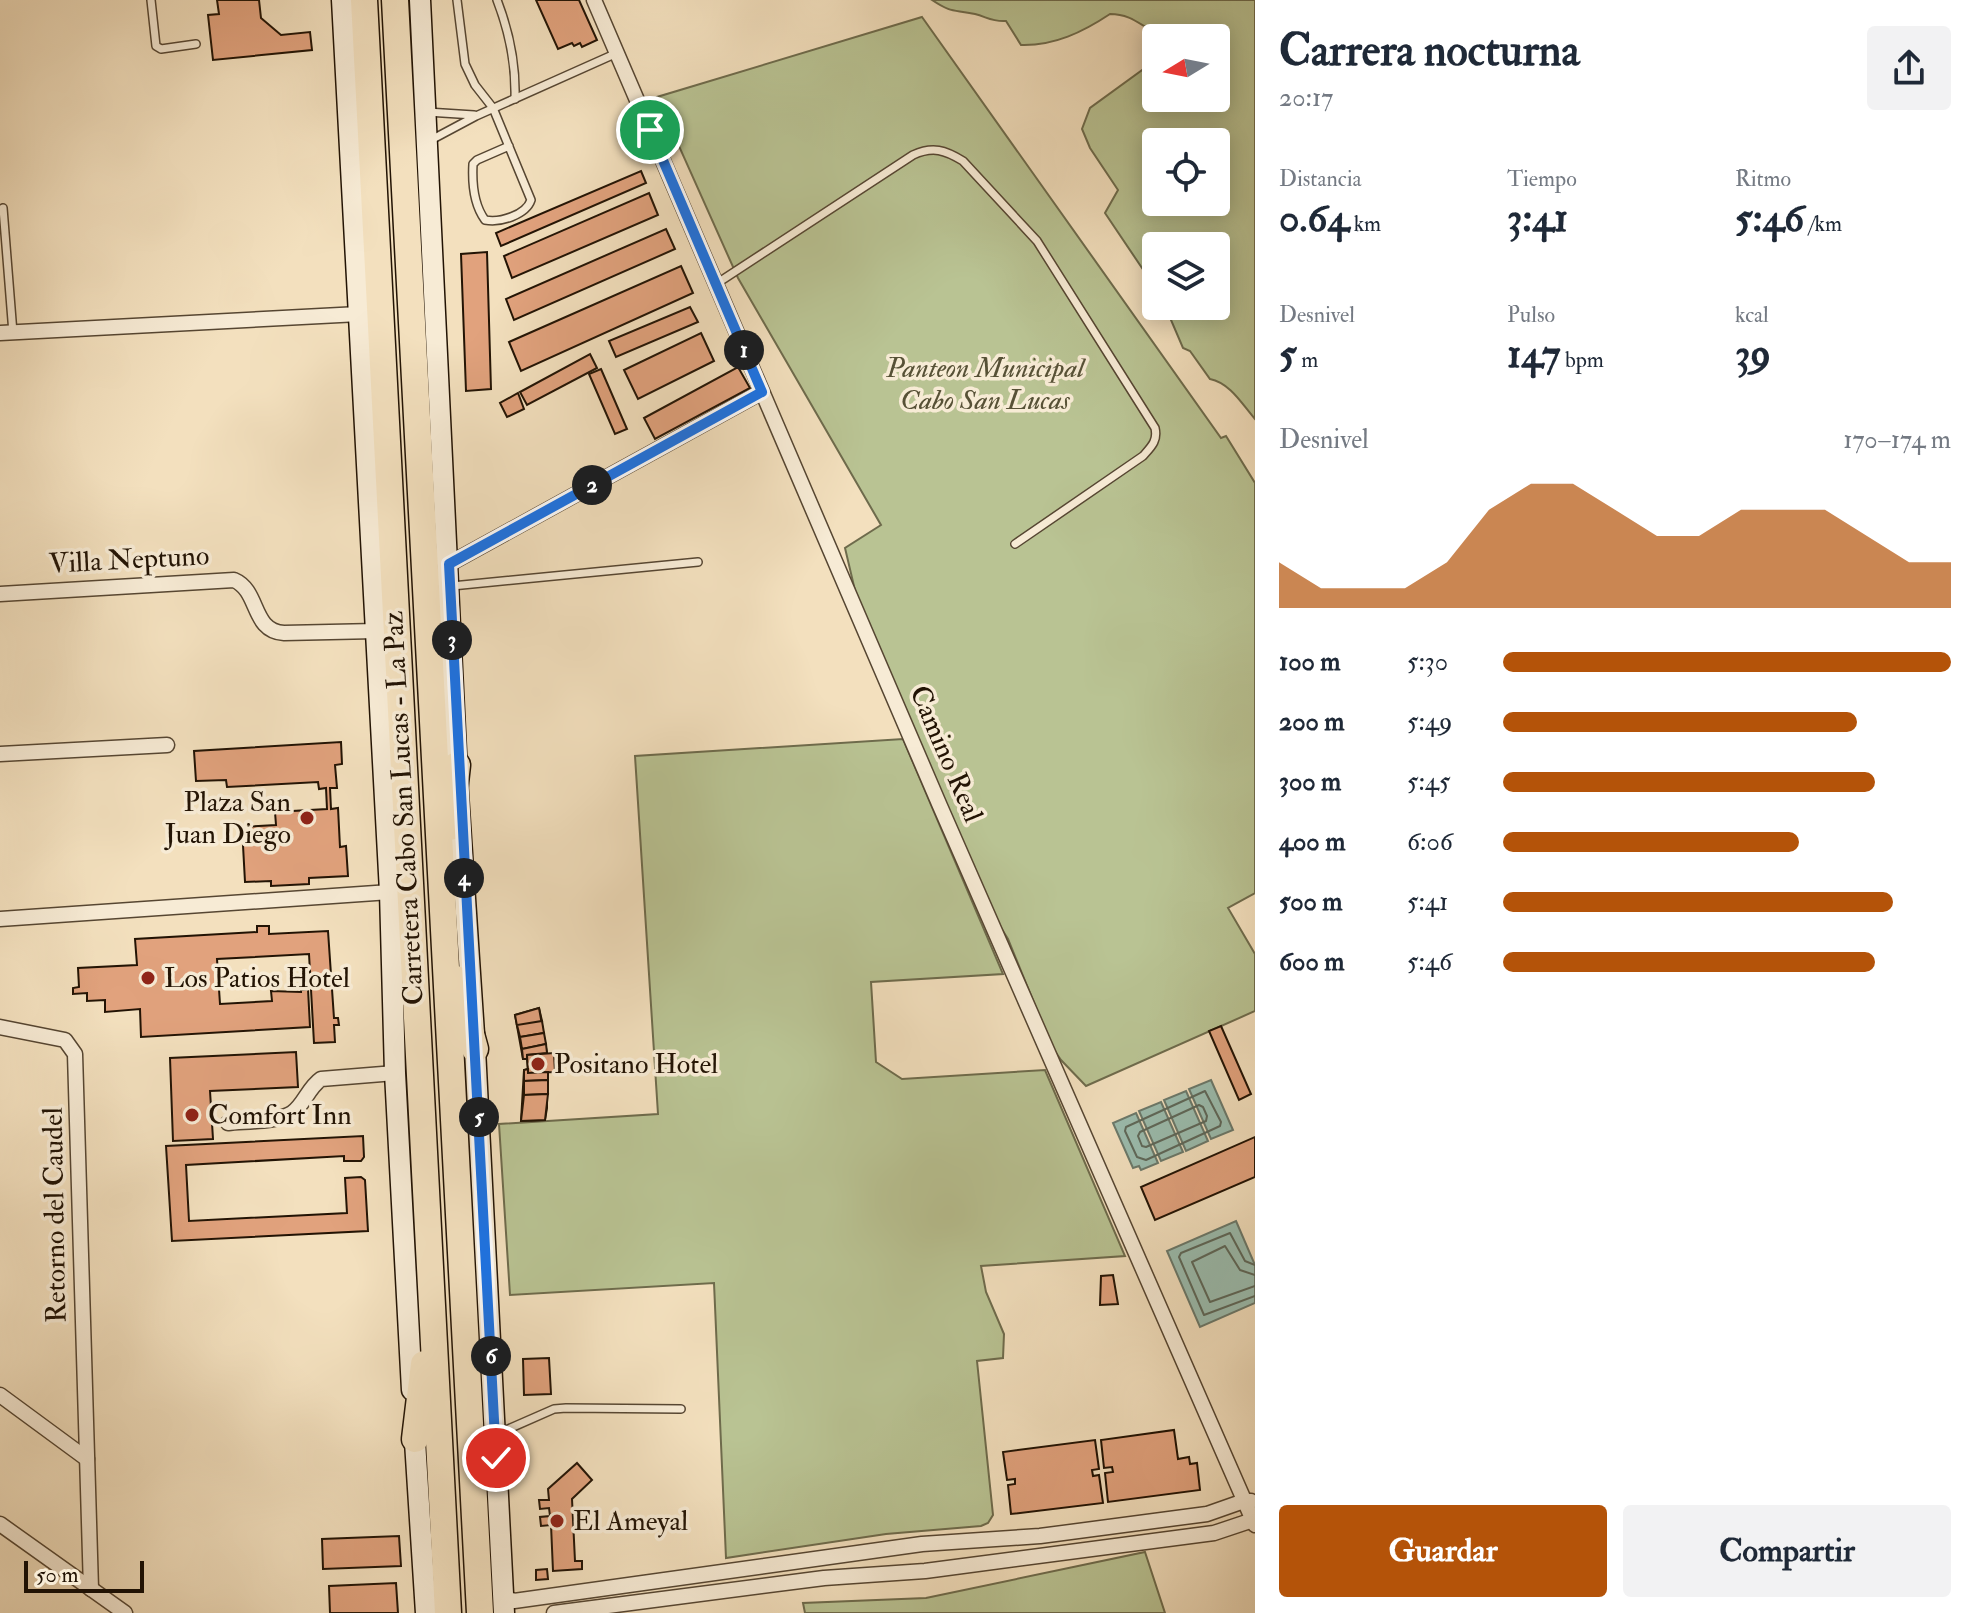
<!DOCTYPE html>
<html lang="es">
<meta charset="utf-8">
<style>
:root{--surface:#fff;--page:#f2f2f3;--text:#1f2937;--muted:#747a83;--accent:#b45309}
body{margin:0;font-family:"IM FELL Double Pica",serif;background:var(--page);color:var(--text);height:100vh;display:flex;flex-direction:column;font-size:30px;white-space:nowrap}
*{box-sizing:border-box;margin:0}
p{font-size:26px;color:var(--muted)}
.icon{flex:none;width:44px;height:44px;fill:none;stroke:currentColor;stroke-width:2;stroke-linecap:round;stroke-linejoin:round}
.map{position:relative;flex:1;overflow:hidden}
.panel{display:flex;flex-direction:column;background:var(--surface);width:720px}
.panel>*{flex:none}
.needle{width:52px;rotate:260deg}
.fabs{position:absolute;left:1142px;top:24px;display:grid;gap:16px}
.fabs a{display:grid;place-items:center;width:88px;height:88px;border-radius:8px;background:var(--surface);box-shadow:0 4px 20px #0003;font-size:40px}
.scale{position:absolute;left:24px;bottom:20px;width:120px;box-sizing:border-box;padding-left:8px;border:4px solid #221304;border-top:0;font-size:22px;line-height:28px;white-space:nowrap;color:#221304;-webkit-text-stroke:6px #f7ebd5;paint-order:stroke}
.pin{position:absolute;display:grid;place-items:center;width:68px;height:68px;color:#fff;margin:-34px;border:4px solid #fff;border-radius:50%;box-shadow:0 2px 8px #0007}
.km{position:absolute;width:40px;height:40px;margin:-20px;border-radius:50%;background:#222;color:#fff;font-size:22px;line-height:40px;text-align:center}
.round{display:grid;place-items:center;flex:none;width:84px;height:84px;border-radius:8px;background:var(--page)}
.summary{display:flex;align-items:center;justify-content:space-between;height:136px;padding:0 24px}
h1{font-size:44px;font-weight:700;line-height:60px}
.figures{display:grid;grid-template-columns:repeat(3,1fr);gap:12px;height:136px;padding:8px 24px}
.figures div{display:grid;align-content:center}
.figures b{font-size:40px;font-weight:700}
.figures small{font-size:22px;font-weight:400}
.figures p{font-size:22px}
.chart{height:224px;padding:16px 24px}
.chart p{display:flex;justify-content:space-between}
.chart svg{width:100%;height:144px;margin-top:8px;fill:var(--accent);opacity:.7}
.button{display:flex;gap:16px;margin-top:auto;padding:16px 24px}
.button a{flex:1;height:92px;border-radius:8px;background:var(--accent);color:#fff;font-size:32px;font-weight:700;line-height:92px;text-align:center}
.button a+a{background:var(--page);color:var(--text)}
ul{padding:0 24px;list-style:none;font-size:26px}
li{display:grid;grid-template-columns:128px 96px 1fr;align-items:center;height:60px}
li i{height:20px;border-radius:10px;background:var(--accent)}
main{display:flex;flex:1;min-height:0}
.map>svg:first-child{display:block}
.green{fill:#b9c393;stroke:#6e6b4c;stroke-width:2;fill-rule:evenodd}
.water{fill:#9bbdaf;stroke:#6b796b;stroke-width:2}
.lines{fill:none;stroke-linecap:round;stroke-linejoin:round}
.shore{stroke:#5e685a;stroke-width:2}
.building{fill:#e1a27d;stroke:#221304;stroke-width:2}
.lane-casing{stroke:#564632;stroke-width:10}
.street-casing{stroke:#564632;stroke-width:17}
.secondary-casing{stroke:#221304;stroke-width:23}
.highway-casing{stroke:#221304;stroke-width:29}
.lane{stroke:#f7ebd5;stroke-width:7}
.street{stroke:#f7ebd5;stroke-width:14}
.secondary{stroke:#f7ebd5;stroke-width:20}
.highway{stroke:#f3e0be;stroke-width:26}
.route-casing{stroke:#fff;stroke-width:16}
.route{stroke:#1a73e8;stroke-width:10}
.poi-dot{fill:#8f2418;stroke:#f7ebd5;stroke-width:3}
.labels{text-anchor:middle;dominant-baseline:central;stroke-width:7;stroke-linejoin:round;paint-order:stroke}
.park-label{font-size:28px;font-style:italic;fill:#575136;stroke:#f7ebd5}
.street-label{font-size:28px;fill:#221304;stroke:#f7ebd5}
.poi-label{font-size:28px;fill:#221304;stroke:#f7ebd5;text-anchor:start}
</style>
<main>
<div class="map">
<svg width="1255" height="1613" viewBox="0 0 1255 1613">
<rect width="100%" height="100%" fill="#f3e0be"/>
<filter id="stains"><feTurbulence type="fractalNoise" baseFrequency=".0025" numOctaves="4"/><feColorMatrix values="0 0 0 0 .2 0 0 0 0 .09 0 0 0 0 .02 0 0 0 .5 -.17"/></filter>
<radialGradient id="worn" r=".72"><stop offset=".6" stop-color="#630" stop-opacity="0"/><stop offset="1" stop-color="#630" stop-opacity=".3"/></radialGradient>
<g class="green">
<path d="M932,0h323v419c-13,-15 -25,-36 -45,-40l-20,-28 -7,-3 -18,-42h51v-60h-60v49l-12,-24 -39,-58 13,-23 -28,-42 -8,-19 8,-21 66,-48v38h60v-60c-14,0 -32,3 -46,0 -26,-6 -33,-24 -60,-24 -27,18 -56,32 -89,31l-15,-24c-14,1 -19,-4 -31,-7 -22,-5 -22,0 -43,-14zM1156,142h60v60h-60z"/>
<polygon points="922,17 1221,438 1226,436 1255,483 1255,893 1228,908 1255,954 1255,1011 1086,1086 1061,1060 1052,1047 1008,939 996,920 857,599 845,548 881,525 738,278 657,97"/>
<polygon points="903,739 1003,974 871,982 876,1062 902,1079 1045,1070 1125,1256 981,1266 986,1292 1004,1334 1003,1358 977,1361 993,1515 988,1523 981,1526 886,1534 726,1558 714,1283 510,1295 499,1124 658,1114 635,756"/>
<polygon points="1145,1552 1165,1613 805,1613 803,1603 926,1598"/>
</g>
<g class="water">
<polygon points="1211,1080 1233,1130 1211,1139 1189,1089"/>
<polygon points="1186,1091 1208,1141 1186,1151 1164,1100"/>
<polygon points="1161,1102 1183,1152 1161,1161 1139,1111"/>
<polygon points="1136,1113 1158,1163 1141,1170 1139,1166 1133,1168 1113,1123"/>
<polygon points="1236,1221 1255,1265 1255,1303 1200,1327 1167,1251"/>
</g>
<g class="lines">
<g class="shore">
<polygon points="1205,1091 1221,1122 1220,1126 1146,1160 1137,1157 1125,1131 1126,1127"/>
<polygon points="1199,1105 1203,1107 1207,1116 1206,1121 1146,1147 1142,1146 1138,1136 1140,1132"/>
<polyline points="1255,1265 1245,1261 1230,1233 1181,1253 1179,1257 1204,1315 1255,1296"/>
<polyline points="1255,1275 1240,1270 1225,1246 1192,1262 1210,1302 1255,1286"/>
</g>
</g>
<g class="building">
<polygon points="217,0 259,0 261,18 281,35 310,32 312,50 213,60 208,15 219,14"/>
<polygon points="579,0 597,40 582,47 580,43 574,46 572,43 558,49 536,0"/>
<polygon points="641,171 646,183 501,246 496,233"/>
<polygon points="649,193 658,215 512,278 504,256"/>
<polygon points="666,229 675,249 514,320 506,299"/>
<polygon points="487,252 491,389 466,391 461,254"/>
<polygon points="681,266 693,293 521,371 509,342"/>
<polygon points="690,307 698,322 616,357 609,341"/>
<polygon points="701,333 714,361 638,399 624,370"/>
<polygon points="590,354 597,368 527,405 520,392"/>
<polygon points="738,367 750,388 655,439 644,418"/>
<polygon points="601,369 627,429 615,434 589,374"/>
<polygon points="518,393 524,409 507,417 500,403"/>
<polygon points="341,742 342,764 335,765 337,788 330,788 331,809 338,808 340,847 346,846 348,876 309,878 309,884 271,886 271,881 245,882 242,827 276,825 275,812 327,809 326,788 319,789 318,782 227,787 226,780 196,781 194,751"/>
<polygon points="257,926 269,926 269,934 328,931 334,1018 338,1018 339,1025 334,1025 335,1042 314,1043 309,954 217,959 220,1004 272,1001 271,991 301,992 301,990 308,989 310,1027 141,1037 140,1009 105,1012 105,1000 87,1001 87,993 73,994 73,988 79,987 78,968 137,965 135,939 257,932"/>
<polygon points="539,1008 542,1021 517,1025 515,1015"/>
<polygon points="539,1008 547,1053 547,1108 545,1120 521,1121 524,1070 528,1069 527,1059 523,1059 515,1015"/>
<polygon points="542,1021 544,1033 520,1037 517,1025"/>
<polygon points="1221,1026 1251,1094 1239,1100 1209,1031"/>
<polygon points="544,1033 546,1044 522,1049 520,1037"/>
<polygon points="546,1044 547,1053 527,1055 527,1059 523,1059 522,1049"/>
<polygon points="296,1052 298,1087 210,1091 213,1139 173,1141 170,1058"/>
<polygon points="554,1053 555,1072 528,1073 527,1055"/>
<polygon points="528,1069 528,1073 548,1072 548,1080 524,1081 524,1070"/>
<polygon points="548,1080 548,1094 524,1095 524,1081"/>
<polygon points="548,1094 545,1120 521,1121 524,1095"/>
<polygon points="363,1136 364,1157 361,1161 344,1161 344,1156 186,1165 189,1221 347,1213 345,1178 361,1177 365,1180 368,1231 172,1241 166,1146"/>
<polygon points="1255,1137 1255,1177 1155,1220 1141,1187"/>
<polygon points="1113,1275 1118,1304 1100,1305 1101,1276"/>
<polygon points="549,1358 551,1394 524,1395 523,1359"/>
<polygon points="1174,1430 1178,1459 1189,1457 1190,1464 1197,1463 1200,1490 1108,1502 1105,1473 1113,1472 1112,1467 1104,1468 1101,1440"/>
<polygon points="1095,1440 1099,1469 1092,1470 1093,1476 1099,1475 1103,1503 1011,1514 1008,1485 1015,1484 1015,1479 1007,1480 1003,1452"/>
<polygon points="577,1463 592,1480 572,1499 575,1561 582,1561 582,1569 553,1571 551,1525 541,1526 540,1517 550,1516 549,1508 540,1509 539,1500 549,1500 548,1489"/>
<polygon points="399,1536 401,1566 323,1569 322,1539"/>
<polygon points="547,1569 548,1579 536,1580 536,1570"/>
<polygon points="396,1583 398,1613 330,1613 329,1586"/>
</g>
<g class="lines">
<g class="lane-casing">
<g id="lane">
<polyline points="151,0 156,46 161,49 196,44"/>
<path d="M457,0l8,64 10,21 18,23 38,92c-5,15 -31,23 -46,20 -11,-15 -13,-38 -12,-56l4,-4 32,-14"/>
<path d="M497,0c12,31 19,65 18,99"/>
<polyline points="427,112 474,115"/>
<polyline points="431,140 476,116 617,53"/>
<polyline points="3,208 13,333"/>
<path d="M716,284l197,-129c20,-9 32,-5 50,6l74,80 118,187c3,13 -4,19 -12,28l-128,88"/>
<polyline points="452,586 698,562"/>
<polyline points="497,1434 554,1409 566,1408 681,1409"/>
</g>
</g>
<g class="street-casing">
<g id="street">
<polyline points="594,0 940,806 1255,1525"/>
<polyline points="0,333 359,314"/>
<polyline points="449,564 762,392"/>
<path d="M0,594l234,-14c26,11 17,51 50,53l92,-2"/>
<polyline points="0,754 167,745"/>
<polyline points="0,919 390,892"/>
<polyline points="0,1027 65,1040 75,1054 91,1589"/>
<path d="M228,1123c15,-2 51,-1 64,-10 12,-8 16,-25 29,-34l74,-6"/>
<polyline points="0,1395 87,1459"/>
<polyline points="0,1524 125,1613"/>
<polyline points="503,1592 508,1599 514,1601 922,1544 1040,1536 1207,1514 1244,1501 1251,1501"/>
<polyline points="554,1613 824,1578 925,1571 1214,1533 1253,1520 1255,1516"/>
</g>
</g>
<g class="secondary-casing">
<g id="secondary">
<polyline points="342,0 390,892 395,1073 412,1390"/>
<polyline points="420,0 458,793 475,1049 504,1613"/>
<polyline points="414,1426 426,1613"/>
</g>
</g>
<g class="highway-casing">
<g id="highway">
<polyline points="364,0 448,1613"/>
<polyline points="395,0 480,1613"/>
<polyline points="450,827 457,765"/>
<polyline points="456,979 475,1049"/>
<polyline points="415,1439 424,1364"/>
</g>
</g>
<use href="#lane" class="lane"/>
<use href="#street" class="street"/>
<use href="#secondary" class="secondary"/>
<use href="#highway" class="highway"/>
</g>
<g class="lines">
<g class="route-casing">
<path id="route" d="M496,1458c-13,-298 -34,-596 -47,-894l313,-172 -112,-262"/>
</g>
<use href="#route" class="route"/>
</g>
<g class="poi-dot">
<circle cx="307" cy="818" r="8"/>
<circle cx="148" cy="978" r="8"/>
<circle cx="538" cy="1064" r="8"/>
<circle cx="192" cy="1115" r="8"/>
<circle cx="557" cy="1521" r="8"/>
</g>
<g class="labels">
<g class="park-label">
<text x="985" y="368">Panteon Municipal<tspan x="985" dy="32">Cabo San Lucas</tspan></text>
</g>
<g class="street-label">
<text transform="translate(129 560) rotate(-3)">Villa Neptuno</text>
<text transform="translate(946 754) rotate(67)">Camino Real</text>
<text transform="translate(404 808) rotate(-93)">Carretera Cabo San Lucas - La Paz</text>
<text transform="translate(55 1215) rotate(-91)">Retorno del Caudel</text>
</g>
<g class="poi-label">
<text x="291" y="802" text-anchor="end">Plaza San<tspan x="291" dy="32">Juan Diego</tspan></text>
<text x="164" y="978">Los Patios Hotel</text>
<text x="554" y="1064">Positano Hotel</text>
<text x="208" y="1115">Comfort Inn</text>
<text x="573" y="1521">El Ameyal</text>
</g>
</g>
<rect width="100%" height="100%" filter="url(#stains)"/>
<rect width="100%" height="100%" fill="url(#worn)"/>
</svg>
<div class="fabs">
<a><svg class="needle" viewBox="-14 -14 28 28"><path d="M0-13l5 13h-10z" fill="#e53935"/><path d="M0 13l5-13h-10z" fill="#747a83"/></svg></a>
<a><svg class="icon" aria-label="locate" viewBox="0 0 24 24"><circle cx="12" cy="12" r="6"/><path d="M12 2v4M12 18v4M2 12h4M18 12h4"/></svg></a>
<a><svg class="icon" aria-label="layers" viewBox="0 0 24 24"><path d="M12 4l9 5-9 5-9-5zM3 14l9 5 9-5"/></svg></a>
</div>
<div class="scale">50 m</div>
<div class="pin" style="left:650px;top:130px;background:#1e9e55"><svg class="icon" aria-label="arrive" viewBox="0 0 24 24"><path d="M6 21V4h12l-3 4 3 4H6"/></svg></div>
<div class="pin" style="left:496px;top:1458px;background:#d93025"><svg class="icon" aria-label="check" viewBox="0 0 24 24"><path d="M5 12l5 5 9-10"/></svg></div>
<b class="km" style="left:744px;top:350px">1</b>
<b class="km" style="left:592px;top:485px">2</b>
<b class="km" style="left:452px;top:640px">3</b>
<b class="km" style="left:464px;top:878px">4</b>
<b class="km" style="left:479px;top:1117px">5</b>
<b class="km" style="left:491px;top:1356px">6</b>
</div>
<section class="panel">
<div class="summary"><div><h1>Carrera nocturna</h1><p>20:17</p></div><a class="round"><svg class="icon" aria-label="share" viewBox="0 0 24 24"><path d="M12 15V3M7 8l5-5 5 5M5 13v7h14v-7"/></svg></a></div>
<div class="figures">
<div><p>Distancia</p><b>0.64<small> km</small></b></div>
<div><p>Tiempo</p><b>3:41</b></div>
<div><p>Ritmo</p><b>5:46<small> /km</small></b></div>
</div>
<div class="figures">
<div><p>Desnivel</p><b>5<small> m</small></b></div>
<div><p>Pulso</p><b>147<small> bpm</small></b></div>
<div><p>kcal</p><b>39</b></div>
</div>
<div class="chart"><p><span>Desnivel</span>170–174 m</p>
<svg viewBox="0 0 160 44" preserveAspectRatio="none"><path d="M0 44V30L10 38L20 38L30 38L40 30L50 14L60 6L70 6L80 14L90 22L100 22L110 14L120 14L130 14L140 22L150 30L160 30V44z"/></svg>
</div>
<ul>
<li><b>100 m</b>5:30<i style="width:100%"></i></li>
<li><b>200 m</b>5:49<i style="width:79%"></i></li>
<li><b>300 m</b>5:45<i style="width:83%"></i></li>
<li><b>400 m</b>6:06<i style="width:66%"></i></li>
<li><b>500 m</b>5:41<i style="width:87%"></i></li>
<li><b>600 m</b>5:46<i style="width:83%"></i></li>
</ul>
<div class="button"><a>Guardar</a><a>Compartir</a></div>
</section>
</main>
